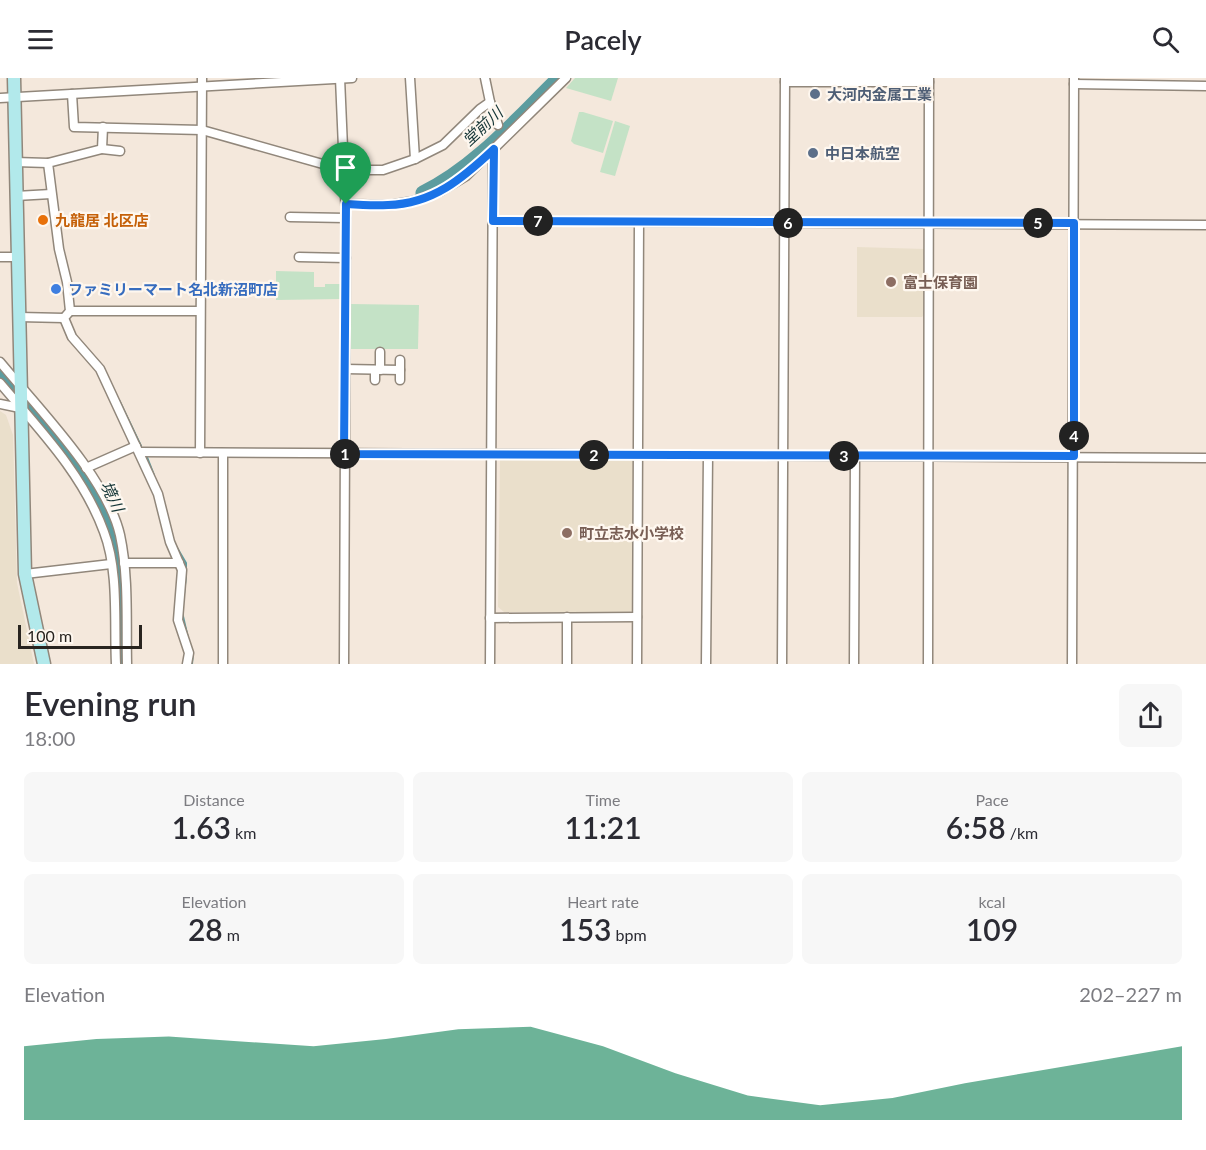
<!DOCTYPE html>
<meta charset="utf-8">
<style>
:root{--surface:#fff;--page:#f7f7f7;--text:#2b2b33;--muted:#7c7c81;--accent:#30936d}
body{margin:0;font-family:Lato,"Noto Sans JP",sans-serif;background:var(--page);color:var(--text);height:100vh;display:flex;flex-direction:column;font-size:22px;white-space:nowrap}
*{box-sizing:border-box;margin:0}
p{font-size:20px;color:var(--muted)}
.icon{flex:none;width:33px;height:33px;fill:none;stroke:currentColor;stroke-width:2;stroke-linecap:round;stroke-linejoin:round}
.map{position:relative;height:586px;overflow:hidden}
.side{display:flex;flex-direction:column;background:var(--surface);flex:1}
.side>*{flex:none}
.scale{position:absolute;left:18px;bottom:15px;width:124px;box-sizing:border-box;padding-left:6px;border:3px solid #28241f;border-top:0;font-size:16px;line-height:21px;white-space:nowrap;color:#28241f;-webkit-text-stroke:4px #fef7ef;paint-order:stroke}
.pin{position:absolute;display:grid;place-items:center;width:51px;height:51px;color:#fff;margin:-62px -26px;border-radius:50% 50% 50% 0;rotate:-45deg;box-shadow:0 0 6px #0007}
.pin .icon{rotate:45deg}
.km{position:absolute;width:30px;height:30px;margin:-15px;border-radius:50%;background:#222;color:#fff;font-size:16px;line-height:30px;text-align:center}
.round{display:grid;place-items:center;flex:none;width:63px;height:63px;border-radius:9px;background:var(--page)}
.headline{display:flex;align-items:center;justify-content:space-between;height:102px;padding:0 24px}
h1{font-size:33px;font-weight:600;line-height:45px}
.figures{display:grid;grid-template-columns:repeat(3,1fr);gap:9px;height:102px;padding:6px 24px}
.figures div{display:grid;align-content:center;border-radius:9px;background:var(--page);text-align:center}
.figures b{font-size:30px;font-weight:600}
.figures small{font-size:16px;font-weight:400}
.figures p{font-size:16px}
.chart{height:168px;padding:12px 24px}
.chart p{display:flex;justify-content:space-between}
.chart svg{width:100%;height:108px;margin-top:6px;fill:var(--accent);opacity:.7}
header{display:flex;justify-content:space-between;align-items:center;height:78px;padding:0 24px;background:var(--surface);font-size:27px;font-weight:600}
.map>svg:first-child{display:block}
.education{fill:#eadfcb}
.green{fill:#c4e2c6}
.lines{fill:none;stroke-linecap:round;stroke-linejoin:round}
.stream{stroke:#5c9c9f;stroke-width:2}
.river{stroke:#5c9c9f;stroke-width:15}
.street-casing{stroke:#91877b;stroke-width:11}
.secondary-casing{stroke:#91877b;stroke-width:15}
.street{stroke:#fff;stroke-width:8}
.secondary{stroke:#b2e9eb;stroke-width:12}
.route-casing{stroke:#fff;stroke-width:12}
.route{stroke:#1a73e8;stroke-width:8}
.service-dot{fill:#5c6f8a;stroke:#fef7ef;stroke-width:2}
.food-dot{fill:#e8710a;stroke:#fef7ef;stroke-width:2}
.education-dot{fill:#8d6e63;stroke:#fef7ef;stroke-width:2}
.shop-dot{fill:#3f7fe0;stroke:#fef7ef;stroke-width:2}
.labels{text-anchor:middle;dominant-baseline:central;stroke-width:4.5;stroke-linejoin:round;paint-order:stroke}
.service-label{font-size:15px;font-weight:bold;fill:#4e5e75;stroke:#fef7ef;text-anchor:start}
.food-label{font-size:15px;font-weight:bold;fill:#c56008;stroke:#fef7ef;text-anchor:start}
.education-label{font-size:15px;font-weight:bold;fill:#785e54;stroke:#fef7ef;text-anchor:start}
.shop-label{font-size:15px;font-weight:bold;fill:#366cbe;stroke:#fef7ef;text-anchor:start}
.water-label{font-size:16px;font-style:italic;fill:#143536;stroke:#fef7ef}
</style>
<header><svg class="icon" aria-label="menu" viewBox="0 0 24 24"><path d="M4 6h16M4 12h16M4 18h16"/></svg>Pacely<svg class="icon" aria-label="search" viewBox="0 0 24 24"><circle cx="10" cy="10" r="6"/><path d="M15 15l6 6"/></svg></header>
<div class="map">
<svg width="1206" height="586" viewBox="0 0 1206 586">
<rect width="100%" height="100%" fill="#f4e8dc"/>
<g class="education">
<polygon points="857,169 925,171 925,236 922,239 857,239"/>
<polygon points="0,333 6,337 13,357 17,505 34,586 0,586"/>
<polygon points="504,380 633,380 636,382 635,531 630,534 504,534 498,529 500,382"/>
</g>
<g class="green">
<polygon points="575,0 618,0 611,23 566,10"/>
<polygon points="579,34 583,34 613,43 603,75 574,66 571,63"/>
<polygon points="615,43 630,48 615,98 600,94"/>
<polygon points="276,193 314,194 314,209 325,209 325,206 341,206 341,221 276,222"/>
<polygon points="351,226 419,227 418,271 351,271"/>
</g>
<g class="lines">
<g class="stream">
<polyline points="405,121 422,116"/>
<polyline points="119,322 141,368"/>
<polyline points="147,379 154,397"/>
<polyline points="165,428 170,448"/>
<polyline points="176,468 186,485 186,492"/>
<polyline points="184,516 186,498"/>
<polyline points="182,534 188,560"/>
<polyline points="192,586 193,574"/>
</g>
<g class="river">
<path d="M423,115c53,-26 94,-74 136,-115"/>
<path d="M0,295c37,45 98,106 113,162 11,41 8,87 9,129"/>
</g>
<g class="street-casing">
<g id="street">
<polyline points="340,0 346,140 344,586"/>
<polyline points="410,0 415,81"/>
<polyline points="485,0 490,24 498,47"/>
<polyline points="785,4 929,4"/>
<polyline points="1074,6 1206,8"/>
<polyline points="72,16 74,49 202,52 344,92 383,92 415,81 443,67 480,31 490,24"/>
<polyline points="0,20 352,0"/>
<polyline points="103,49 102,71 48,85 59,171 67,204 70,233 64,240 72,259 100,291 158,416 170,464 182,492 178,542 189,575 187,586"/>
<polyline points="102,71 120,73"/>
<polyline points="15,84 48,85"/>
<polyline points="16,118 51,116"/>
<polyline points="346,126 390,127 414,123 441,113 466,98 566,0"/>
<polyline points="290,139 346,140"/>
<polyline points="493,143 1206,147"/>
<polyline points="0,179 18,179"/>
<polyline points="299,179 346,180"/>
<polyline points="70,233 200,233"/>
<polyline points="19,239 64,240"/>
<polyline points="380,274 380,292"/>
<polyline points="400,282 400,302"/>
<path d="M0,284c38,46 107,116 120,173 9,42 6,87 7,129"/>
<polyline points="345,291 400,292"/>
<polyline points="375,292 375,302"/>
<path d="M0,305c39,46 83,91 104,149 15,39 10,91 12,132"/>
<polyline points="0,326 20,330"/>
<polyline points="140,374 1206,380"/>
<polyline points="200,375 202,0"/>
<polyline points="86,390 136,368"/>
<polyline points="124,485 179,485"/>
<polyline points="25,496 111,486"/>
<polyline points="567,539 567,586"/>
<polyline points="490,540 637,539"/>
<polyline points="223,586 223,375"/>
<polyline points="490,586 493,71"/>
<polyline points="637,586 639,144"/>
<polyline points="706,586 708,378"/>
<polyline points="782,586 785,0"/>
<polyline points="854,586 855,378"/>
<polyline points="928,586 929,0"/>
<polyline points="1072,586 1074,0"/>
</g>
</g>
<g class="secondary-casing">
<polyline id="secondary" points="14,0 25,496 44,586"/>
</g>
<use href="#street" class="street"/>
<use href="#secondary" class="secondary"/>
</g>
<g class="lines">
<g class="route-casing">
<path id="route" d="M494,71l-1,72 581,2v233l-730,-2 2,-250c14,1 28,2 42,1 45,-1 75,-27 106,-56z"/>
</g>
<use href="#route" class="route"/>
</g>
<g class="service-dot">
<circle cx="815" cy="16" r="6"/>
<circle cx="813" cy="75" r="6"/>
</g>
<circle class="food-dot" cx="43" cy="142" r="6"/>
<g class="education-dot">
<circle cx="891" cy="204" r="6"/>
<circle cx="567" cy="455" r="6"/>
</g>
<circle class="shop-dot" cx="56" cy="211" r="6"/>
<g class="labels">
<g class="service-label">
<text x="827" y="16">大河内金属工業</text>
<text x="825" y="75">中日本航空</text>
</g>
<g class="food-label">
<text x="55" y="142">九龍居 北区店</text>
</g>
<g class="education-label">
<text x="903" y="204">富士保育園</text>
<text x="579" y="455">町立志水小学校</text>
</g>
<g class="shop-label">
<text x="68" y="211">ファミリーマート名北新沼町店</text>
</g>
<g class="water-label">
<text transform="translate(482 48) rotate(-43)">堂前川</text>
<text transform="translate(113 418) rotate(65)">境川</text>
</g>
</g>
</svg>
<div class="scale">100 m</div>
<div class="pin" style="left:346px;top:126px;background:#1e9e55"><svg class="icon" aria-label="arrive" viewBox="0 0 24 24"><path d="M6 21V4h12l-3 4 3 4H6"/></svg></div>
<b class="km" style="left:345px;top:376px">1</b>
<b class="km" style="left:594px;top:377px">2</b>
<b class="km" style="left:844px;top:378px">3</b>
<b class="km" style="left:1074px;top:358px">4</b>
<b class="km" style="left:1038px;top:145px">5</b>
<b class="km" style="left:788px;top:145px">6</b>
<b class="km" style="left:538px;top:143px">7</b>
</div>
<section class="side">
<div class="headline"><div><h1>Evening run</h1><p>18:00</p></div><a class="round"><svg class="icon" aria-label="share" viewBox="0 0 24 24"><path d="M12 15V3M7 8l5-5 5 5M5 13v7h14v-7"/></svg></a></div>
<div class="figures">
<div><p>Distance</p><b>1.63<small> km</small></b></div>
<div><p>Time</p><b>11:21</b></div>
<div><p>Pace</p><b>6:58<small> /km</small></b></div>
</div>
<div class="figures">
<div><p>Elevation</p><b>28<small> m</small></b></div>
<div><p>Heart rate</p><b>153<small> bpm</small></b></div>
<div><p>kcal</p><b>109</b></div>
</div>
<div class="chart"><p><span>Elevation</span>202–227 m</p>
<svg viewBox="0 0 160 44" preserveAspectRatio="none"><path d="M0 44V14L10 11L20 10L30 12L40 14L50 11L60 7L70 6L80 14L90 25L100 34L110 38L120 35L130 29L140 24L150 19L160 14V44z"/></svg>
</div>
</section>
